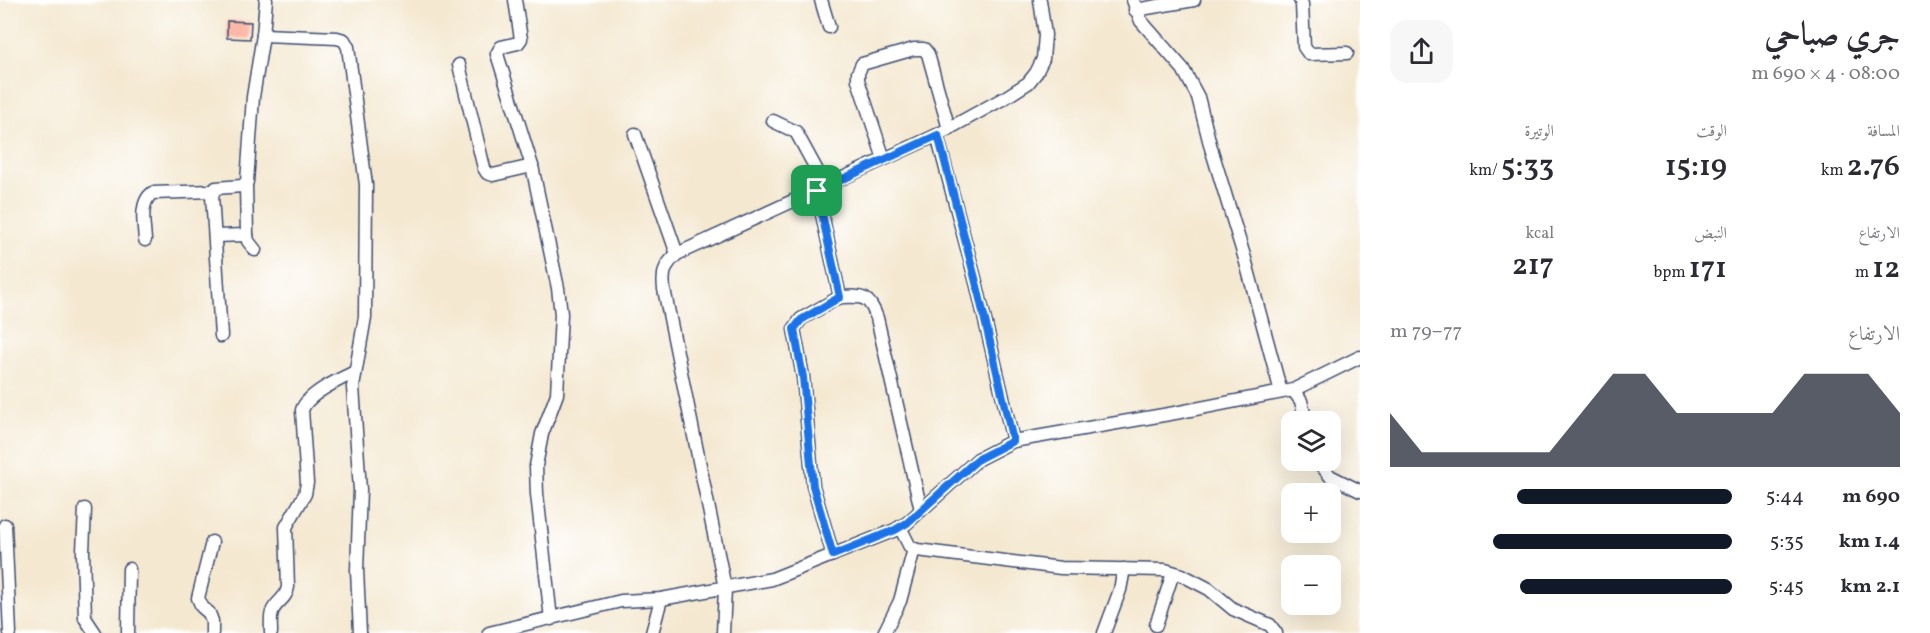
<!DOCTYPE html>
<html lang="ar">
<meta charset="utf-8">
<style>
:root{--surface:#fff;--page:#f7f7f7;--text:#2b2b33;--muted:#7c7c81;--accent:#111827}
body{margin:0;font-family:Vollkorn,Amiri,serif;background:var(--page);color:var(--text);direction:rtl;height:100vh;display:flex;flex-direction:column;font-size:22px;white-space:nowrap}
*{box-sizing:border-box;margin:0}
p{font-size:20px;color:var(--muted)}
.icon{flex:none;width:33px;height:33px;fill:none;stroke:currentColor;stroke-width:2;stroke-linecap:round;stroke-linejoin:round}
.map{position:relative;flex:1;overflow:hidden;direction:ltr}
.side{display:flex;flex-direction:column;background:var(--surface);width:570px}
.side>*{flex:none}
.tools{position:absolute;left:1281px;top:411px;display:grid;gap:12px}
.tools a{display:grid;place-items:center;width:60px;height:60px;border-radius:12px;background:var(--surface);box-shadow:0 6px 24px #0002;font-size:30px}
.pin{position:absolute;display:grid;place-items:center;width:51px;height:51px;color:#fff;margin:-26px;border-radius:12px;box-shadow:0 3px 9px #0006}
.round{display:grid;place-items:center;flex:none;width:63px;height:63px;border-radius:18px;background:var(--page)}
.headline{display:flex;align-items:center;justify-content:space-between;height:102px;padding:0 30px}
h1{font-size:33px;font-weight:600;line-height:45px}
.stats{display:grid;grid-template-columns:repeat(3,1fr);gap:9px;height:102px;padding:6px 30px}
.stats div{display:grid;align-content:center}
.stats b{font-size:30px;font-weight:600}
.stats small{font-size:16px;font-weight:400}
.stats p{font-size:16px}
.chart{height:168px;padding:12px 30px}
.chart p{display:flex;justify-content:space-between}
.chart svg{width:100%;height:108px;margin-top:6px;fill:var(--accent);opacity:.7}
ul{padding:0 30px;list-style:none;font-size:20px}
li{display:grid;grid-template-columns:96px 72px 1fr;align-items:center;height:45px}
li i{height:15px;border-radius:8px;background:var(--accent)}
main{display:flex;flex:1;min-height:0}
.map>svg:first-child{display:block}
.building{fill:#faa892}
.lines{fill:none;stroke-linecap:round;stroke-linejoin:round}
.minor-casing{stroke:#3c4b6f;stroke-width:15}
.minor{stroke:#fff;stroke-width:12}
.route-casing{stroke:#fff;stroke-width:12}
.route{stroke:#1a73e8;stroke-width:8}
</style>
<main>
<section class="side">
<div class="headline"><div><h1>جري صباحي</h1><p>08:00 · 4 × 690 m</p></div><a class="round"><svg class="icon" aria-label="share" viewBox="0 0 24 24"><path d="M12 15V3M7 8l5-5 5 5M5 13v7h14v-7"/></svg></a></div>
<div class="stats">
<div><p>المسافة</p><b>2.76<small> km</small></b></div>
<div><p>الوقت</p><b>15:19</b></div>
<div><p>الوتيرة</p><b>5:33<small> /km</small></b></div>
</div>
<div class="stats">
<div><p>الارتفاع</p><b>12<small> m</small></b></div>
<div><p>النبض</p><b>171<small> bpm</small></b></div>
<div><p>kcal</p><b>217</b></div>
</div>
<div class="chart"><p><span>الارتفاع</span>77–79 m</p>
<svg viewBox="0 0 160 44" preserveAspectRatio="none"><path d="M0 44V22L10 38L20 38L30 38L40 38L50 38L60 22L70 6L80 6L90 22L100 22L110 22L120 22L130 6L140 6L150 6L160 22V44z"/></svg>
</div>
<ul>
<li><b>690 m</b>5:44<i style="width:63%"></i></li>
<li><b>1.4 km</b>5:35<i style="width:70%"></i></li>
<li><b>2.1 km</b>5:45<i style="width:62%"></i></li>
</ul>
</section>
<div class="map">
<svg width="1360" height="633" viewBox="0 0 1360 633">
<rect width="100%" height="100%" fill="#fff"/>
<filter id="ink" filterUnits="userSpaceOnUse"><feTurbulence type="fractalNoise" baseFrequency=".0167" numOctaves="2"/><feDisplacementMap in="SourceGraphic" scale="12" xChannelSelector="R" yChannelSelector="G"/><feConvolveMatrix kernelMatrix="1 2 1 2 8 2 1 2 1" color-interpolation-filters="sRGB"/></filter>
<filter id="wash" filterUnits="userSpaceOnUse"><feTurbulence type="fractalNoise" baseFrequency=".008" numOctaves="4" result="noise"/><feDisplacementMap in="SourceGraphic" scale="24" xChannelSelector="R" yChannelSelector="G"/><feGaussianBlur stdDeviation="1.35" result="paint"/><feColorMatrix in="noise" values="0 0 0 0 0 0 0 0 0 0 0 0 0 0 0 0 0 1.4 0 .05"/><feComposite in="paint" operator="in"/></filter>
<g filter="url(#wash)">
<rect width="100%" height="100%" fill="#f4e8d0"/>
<g id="blocks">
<polygon class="building" points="227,21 251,22 250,39 227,38"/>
</g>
</g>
<g filter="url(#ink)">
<use href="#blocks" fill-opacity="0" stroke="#3c4b6f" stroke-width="1.5"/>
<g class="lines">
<g class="minor-casing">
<g id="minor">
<polyline points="515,0 521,39 518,43 501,47 497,54 532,166 558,288 561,314 557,394 542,434 536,466 537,494 551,619"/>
<polyline points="821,0 829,27"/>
<polyline points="1133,0 1141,21 1183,69 1198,97 1211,148 1245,259 1281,392"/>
<polyline points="1300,0 1302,4 1304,47 1309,54 1347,53"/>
<polyline points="1135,10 1194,0"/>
<polyline points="263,35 337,38 344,40 348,47 366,185 365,317 353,387 360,490 357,570 360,633"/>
<polyline points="459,65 484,168 487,173 493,175 532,166"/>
<polyline points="773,121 796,132 826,187"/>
<polyline points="635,134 677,254"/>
<polyline points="937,135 977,286 1013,441"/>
<polyline points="884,159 858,80 858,73 862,64 914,49 924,49 928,54 949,129"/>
<polyline points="246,185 247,235 248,241 255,250"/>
<path d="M817,191l23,106c23,-1 29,-2 37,21l44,192"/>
<polyline points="215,236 247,235"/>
<path d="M145,240c-1,-16 -6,-36 7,-47l61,-2"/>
<polyline points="221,336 212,195 216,188 242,186 247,182 253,97 263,35 266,0"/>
<polyline points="1293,390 1360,357"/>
<polyline points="1317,460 1330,476 1360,491"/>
<polyline points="85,509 83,551 85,618 95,633"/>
<polyline points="5,525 10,633"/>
<polyline points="900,527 910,547 917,550 1061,568 1165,570 1182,575 1209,589 1233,609 1270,625 1276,633"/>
<polyline points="833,555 813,486 803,377 794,329 801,319 840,297"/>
<polyline points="1156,625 1173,573"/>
<polyline points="128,633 129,569"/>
<polyline points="212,633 212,621 209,613 202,607 198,598 212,542"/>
<path d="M271,633c0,-7 -1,-15 1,-21 4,-11 14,-12 16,-25l-2,-60 19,-33 2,-11 -5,-73c5,-16 38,-31 53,-38"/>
<polyline points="489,633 621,601 661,599 772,579 895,530 907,523 978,459 1013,441 1175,413 1293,390 1301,401 1306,422"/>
<polyline points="652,633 661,599"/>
<path d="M723,633l2,-45 -61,-299c-2,-17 1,-24 13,-35l260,-119 69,-38 22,-14 8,-10 7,-14 2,-24 -5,-35"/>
<polyline points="884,633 900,601 914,549"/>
<polyline points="1104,633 1120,590 1124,569"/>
</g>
</g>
<use href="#minor" class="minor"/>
</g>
</g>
<g class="lines" filter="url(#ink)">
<g class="route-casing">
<polygon id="route" points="938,135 977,286 1013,441 978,459 907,523 895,530 833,555 813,486 803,377 794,329 801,320 840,297 817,191"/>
</g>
<use href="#route" class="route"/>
</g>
</svg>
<div class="tools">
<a><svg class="icon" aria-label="layers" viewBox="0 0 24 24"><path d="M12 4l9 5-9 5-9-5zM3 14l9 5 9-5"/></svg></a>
<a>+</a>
<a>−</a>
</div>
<div class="pin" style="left:817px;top:191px;background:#1e9e55"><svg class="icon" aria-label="arrive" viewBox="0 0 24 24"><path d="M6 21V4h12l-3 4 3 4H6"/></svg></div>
</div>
</main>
